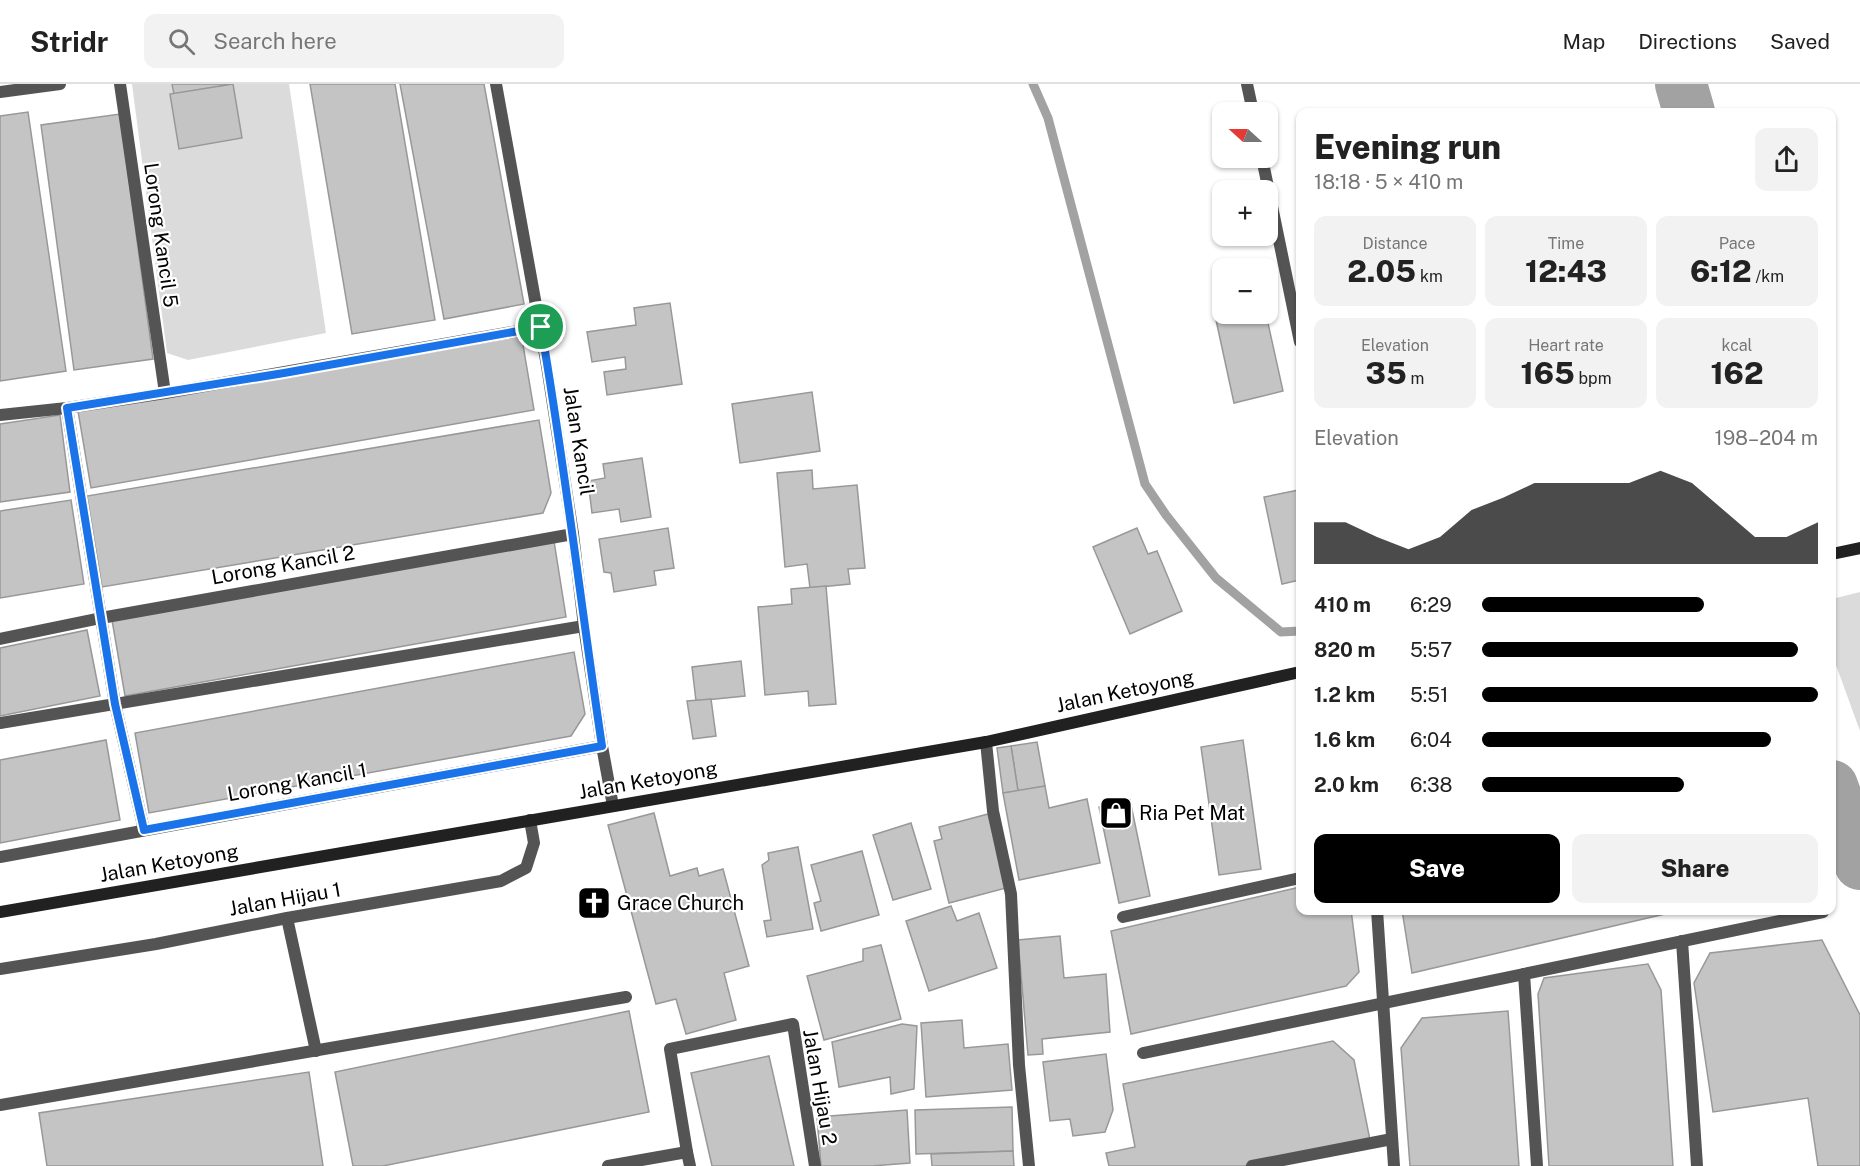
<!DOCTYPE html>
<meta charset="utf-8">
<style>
:root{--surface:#fff;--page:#f2f2f2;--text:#222;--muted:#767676;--line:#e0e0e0;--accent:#000}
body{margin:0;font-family:"Public Sans",sans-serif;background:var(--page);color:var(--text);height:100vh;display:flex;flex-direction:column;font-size:22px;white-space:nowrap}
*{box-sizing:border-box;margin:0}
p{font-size:20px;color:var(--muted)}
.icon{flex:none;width:33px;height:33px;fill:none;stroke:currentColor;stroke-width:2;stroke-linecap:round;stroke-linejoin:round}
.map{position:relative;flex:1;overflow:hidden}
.drawer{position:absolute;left:1296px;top:24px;width:540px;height:807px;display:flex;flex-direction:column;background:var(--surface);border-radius:12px;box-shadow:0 2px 4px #0004}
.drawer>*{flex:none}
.needle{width:39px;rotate:291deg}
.fabs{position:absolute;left:1212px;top:18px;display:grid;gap:12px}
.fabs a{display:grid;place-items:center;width:66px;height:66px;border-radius:12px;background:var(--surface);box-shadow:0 2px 4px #0004;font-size:30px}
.pin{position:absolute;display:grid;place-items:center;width:51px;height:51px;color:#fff;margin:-26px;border:3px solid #fff;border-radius:50%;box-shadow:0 2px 6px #0007}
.round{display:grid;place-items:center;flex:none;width:63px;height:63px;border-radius:12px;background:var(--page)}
.head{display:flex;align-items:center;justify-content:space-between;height:102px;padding:0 18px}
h1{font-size:33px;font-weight:800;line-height:45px}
.figures{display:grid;grid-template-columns:repeat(3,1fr);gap:9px;height:102px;padding:6px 18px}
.figures div{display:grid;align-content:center;border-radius:12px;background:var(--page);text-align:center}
.figures b{font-size:30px;font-weight:800}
.figures small{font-size:16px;font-weight:400}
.figures p{font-size:16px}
.chart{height:168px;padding:12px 18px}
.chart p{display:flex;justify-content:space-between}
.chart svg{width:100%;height:108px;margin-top:6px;fill:var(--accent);opacity:.7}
.cta{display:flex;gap:12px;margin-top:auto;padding:12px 18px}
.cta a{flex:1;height:69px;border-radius:12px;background:var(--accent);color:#fff;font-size:24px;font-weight:800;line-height:69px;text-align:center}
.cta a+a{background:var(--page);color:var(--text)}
ul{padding:0 18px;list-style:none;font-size:20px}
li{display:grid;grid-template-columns:96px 72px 1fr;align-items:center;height:45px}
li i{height:15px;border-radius:8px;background:var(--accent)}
header{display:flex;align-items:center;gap:36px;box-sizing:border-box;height:84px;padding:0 30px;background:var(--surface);border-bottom:2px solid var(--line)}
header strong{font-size:28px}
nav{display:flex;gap:33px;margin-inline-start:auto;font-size:21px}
.search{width:420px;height:54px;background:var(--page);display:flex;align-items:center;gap:15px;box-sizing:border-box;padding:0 21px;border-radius:12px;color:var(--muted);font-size:22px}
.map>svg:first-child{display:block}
.green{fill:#dbdbdb}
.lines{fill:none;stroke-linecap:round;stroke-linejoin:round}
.stream{stroke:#a2a2a2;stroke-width:9}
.river{stroke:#a2a2a2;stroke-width:52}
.building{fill:#c4c4c4;stroke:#989898;stroke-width:1.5}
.lane{stroke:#545454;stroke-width:12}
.street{stroke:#545454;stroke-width:12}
.secondary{stroke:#212121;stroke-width:12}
.route-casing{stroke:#fff;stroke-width:12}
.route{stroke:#1a73e8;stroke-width:8}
.labels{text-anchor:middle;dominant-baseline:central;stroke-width:4.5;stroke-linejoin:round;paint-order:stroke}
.street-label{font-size:20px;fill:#000;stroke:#fff}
.poi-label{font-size:20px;fill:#000;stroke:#fff;text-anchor:start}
</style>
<header>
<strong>Stridr</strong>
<div class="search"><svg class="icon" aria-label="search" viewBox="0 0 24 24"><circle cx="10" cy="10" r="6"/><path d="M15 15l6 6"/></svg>Search here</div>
<nav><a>Map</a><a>Directions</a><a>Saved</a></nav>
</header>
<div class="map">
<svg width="1860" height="1082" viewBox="0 0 1860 1082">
<rect width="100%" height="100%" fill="#fff"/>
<g class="green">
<polygon points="132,0 289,0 326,249 188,276 167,269"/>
<polygon points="1860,508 1860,647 1832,570 1832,515"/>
</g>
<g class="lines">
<polyline class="stream" points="1033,0 1048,34 1145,400 1166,431 1216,494 1281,548 1300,547"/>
<g class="river">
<polyline points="1681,0 1689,28"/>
<polyline points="1832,702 1860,780"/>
</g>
</g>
<g class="building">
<polygon points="172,0 233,0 174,10"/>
<polygon points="233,0 242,54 179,65 170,10"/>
<polygon points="310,0 395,0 435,236 352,250"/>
<polygon points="400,0 484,0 524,220 444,235"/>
<polygon points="28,28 66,287 0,297 0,32"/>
<polygon points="120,30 153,275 74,286 41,41"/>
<polygon points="670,219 682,300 607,311 604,288 626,285 625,273 592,278 587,248 636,241 634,224"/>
<polygon points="1245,230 1266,230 1283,307 1234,319 1216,236"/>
<polygon points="521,249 534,326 91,404 78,327"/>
<polygon points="812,308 820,367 740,379 732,320"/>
<polygon points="60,331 70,408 0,418 0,340"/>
<polygon points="539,336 551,409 543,429 102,503 87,412"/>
<polygon points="642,374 651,433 621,438 619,425 592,429 588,397 605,394 603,380"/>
<polygon points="812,386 813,405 857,401 865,484 848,485 850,500 810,504 807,480 785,483 777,389"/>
<polygon points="1299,406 1300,414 1300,496 1282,500 1264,413"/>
<polygon points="71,416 84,500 0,514 0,427"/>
<polygon points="668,444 674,484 654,487 656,501 614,508 611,489 604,488 599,455"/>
<polygon points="1137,444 1148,470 1157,467 1182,527 1130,550 1093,463"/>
<polygon points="554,457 566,533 125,612 112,536"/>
<polygon points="826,502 836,620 809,622 808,607 765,611 758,523 792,520 791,505"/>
<polygon points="87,546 100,612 0,632 0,564"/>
<polygon points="574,568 585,630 571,652 149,729 135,649"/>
<polygon points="741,577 745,612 696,617 692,583"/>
<polygon points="711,615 716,652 693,655 687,617"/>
<polygon points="106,656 120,736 0,759 0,676"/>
<polygon points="1243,656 1261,785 1219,791 1201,663"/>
<polygon points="1037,658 1045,702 1018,707 1011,662"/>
<polygon points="1011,662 1018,707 1003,709 997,664"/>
<polygon points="1045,702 1049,724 1087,715 1100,779 1019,796 1003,709"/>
<polygon points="1130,716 1150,812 1119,819 1099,723"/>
<polygon points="654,729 670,792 697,784 699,792 723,785 749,882 724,889 736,936 686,950 676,915 656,920 608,741"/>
<polygon points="988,730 1006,804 949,819 934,757 942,755 939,743"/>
<polygon points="911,739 931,805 893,816 873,751"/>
<polygon points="798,763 813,845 767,853 764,837 771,836 762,781 769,776 768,769"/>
<polygon points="862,767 879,831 821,847 814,819 821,817 811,781"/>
<polygon points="1300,803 1300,826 1351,826 1359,888 1346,902 1131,950 1111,847"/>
<polygon points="951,822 957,837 979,829 997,884 929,907 906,837"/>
<polygon points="1402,826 1682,826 1412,889"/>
<polygon points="1060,852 1064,894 1106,890 1110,948 1042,955 1043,970 1028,971 1018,856"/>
<polygon points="1822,856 1860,931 1860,1082 1818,1082 1808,1014 1713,1028 1694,899 1710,869"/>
<polygon points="881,861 901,935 824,956 807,892 863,877 863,865"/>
<polygon points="1648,880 1661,906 1673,1082 1549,1082 1538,910 1544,894"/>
<polygon points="629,927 649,1028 383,1082 353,1082 335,988"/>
<polygon points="1508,927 1519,1082 1410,1082 1401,964 1422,934"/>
<polygon points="962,936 964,964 1008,960 1012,1006 926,1013 921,939"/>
<polygon points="902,940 917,942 914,1005 891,1010 890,993 839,1003 832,958"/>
<polygon points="1333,957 1354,976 1370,1056 1244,1082 1109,1082 1106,1069 1135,1063 1123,1000"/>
<polygon points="1106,970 1113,1026 1105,1048 1073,1052 1070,1035 1050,1037 1043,978"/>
<polygon points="769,972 794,1082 712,1082 691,989"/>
<polygon points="309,988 323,1082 47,1082 39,1029"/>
<polygon points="1012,1023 1013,1067 916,1070 915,1026"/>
<polygon points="907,1026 910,1079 871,1082 821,1082 817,1033"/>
<polygon points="1013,1067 1014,1082 932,1082 931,1070"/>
</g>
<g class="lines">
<g class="lane">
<polyline points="67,324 115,620 144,746"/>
<polyline points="0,639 584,542"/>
<polyline points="1123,833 1300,794"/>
<polyline points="287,834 316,967"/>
<polyline points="1524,890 1537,1082"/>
<polyline points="0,1021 626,913"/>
<polyline points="1252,1082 1392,1055"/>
</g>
<g class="street">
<polyline points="120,0 165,309"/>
<polyline points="496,0 547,282 573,450 584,542 602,662 613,722"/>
<polyline points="1247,0 1253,28"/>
<polyline points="0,8 60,0"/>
<polyline points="1262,74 1300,258"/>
<polyline points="0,331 67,324 165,309 541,243"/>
<polyline points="0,555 101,534 573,450"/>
<polyline points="986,658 993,727 1011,810 1019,981 1029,1082"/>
<polyline points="0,773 602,662"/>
<polyline points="1377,826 1394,1082"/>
<polyline points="1682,857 1697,1082"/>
<polyline points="0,885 156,860 287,834 501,797 526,784 534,759 530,736"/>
<polyline points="1143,969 1823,828"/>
<polyline points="608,1082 687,1068"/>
<polyline points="690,1082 687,1068 670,965 793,940 815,1082"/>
</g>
<g class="secondary">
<polyline points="1832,470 1860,464"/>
<polyline points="0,828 986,658 1300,588"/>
</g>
</g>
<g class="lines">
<g class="route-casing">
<path id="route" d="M541,243c24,139 40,279 61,419l-458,84 -29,-126 -48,-296 217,-35z"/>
</g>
<use href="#route" class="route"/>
</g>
<defs>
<g id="shop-square" transform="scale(1.725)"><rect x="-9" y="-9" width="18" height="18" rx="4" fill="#000" stroke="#fff"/><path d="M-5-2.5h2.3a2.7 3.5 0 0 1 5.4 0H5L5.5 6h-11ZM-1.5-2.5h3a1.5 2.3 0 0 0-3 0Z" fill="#fff"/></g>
<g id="church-square" transform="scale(1.725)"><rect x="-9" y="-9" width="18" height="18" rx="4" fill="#000" stroke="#fff"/><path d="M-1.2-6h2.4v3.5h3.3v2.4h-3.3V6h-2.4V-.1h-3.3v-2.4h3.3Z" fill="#fff"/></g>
</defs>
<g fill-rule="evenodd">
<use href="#shop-square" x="1116" y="729"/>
<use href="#church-square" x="594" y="819"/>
</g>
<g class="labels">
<g class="street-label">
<text transform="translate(161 151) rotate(82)">Lorong Kancil 5</text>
<text transform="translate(579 357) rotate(81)">Jalan Kancil</text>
<text transform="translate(283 481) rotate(-10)">Lorong Kancil 2</text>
<text transform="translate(1125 607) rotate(-12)">Jalan Ketoyong</text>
<text transform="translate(648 696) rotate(-10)">Jalan Ketoyong</text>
<text transform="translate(297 698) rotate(-10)">Lorong Kancil 1</text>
<text transform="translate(169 779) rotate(-10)">Jalan Ketoyong</text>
<text transform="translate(285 815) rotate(-10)">Jalan Hijau 1</text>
<text transform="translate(820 1003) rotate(80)">Jalan Hijau 2</text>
</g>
<g class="poi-label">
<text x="1139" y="729">Ria Pet Mat</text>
<text x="617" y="819">Grace Church</text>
</g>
</g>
</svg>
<div class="fabs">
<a><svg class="needle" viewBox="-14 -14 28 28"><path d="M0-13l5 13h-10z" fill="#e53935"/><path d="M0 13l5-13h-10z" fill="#767676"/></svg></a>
<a>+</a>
<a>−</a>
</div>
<div class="pin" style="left:541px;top:243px;background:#1e9e55"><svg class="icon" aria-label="arrive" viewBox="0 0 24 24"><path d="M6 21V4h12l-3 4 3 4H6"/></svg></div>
<section class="drawer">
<div class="head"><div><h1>Evening run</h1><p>18:18 · 5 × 410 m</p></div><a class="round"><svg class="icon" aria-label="share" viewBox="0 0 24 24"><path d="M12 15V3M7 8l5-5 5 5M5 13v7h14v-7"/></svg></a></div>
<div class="figures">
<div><p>Distance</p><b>2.05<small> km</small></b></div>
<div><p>Time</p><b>12:43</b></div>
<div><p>Pace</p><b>6:12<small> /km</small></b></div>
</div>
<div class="figures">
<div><p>Elevation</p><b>35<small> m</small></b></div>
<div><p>Heart rate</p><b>165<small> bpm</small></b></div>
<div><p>kcal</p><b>162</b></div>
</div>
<div class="chart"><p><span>Elevation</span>198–204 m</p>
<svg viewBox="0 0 160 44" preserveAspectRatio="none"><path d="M0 44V27L10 27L20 33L30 38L40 33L50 22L60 17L70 11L80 11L90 11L100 11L110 6L120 11L130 22L140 33L150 33L160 27V44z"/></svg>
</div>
<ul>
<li><b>410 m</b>6:29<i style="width:66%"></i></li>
<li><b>820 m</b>5:57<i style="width:94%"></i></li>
<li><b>1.2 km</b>5:51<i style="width:100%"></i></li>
<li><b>1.6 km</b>6:04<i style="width:86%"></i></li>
<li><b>2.0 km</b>6:38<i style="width:60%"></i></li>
</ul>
<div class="cta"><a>Save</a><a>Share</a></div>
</section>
</div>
